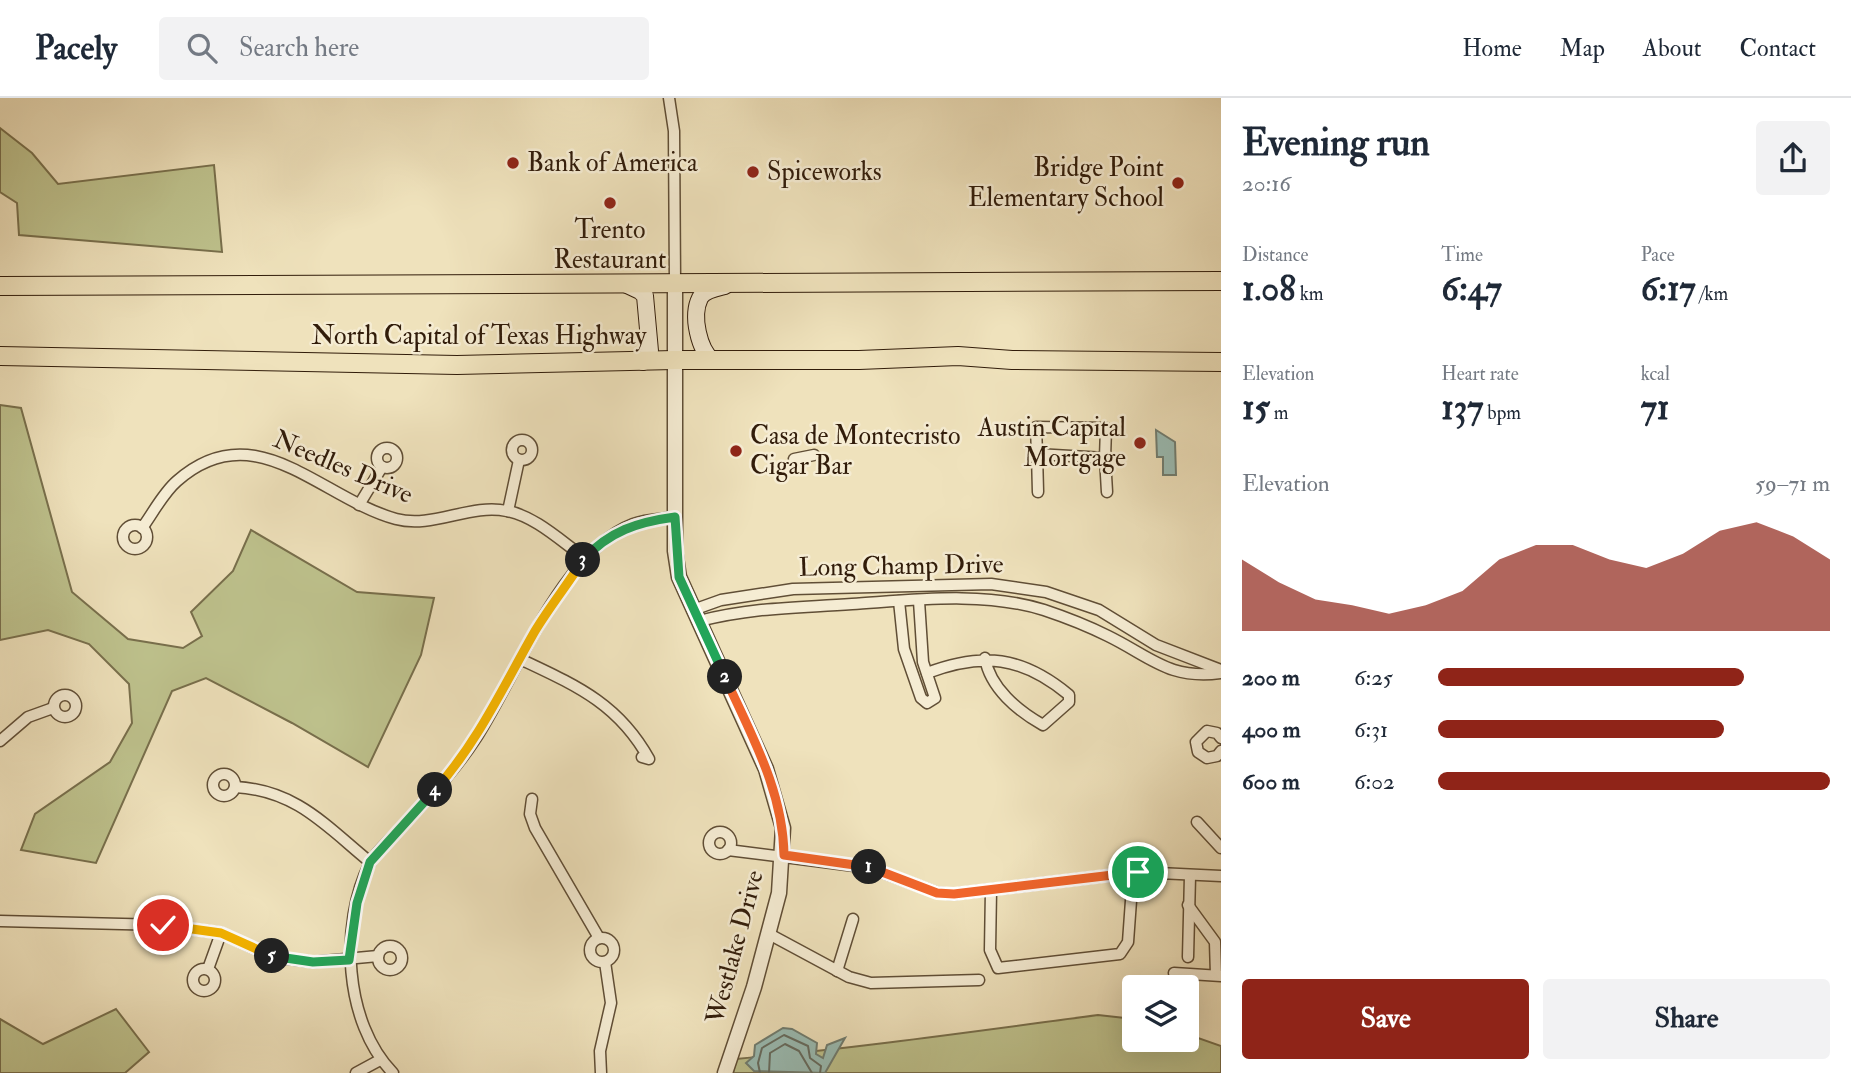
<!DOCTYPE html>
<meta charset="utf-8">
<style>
:root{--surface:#fff;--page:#f2f2f3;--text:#1f2937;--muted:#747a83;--line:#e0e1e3;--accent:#8f2418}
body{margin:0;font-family:"IM FELL Double Pica",serif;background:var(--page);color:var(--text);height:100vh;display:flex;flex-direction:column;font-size:26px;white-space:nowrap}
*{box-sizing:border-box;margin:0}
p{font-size:23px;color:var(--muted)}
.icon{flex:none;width:38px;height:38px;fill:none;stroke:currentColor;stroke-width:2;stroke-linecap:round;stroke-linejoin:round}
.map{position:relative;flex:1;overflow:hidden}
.details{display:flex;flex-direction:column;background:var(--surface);width:630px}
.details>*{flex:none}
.controls{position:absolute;left:1122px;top:877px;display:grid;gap:14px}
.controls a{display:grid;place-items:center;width:77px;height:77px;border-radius:7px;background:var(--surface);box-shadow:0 7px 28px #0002;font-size:35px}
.pin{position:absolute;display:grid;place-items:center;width:60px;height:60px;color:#fff;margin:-30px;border:4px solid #fff;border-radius:50%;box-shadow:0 2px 7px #0007}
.km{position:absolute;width:35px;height:35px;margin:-18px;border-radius:50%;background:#222;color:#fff;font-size:19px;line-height:35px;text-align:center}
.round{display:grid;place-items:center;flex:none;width:74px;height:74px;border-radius:7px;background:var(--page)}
.overview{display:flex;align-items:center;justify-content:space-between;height:119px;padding:0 21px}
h1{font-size:38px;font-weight:700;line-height:52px}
.figures{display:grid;grid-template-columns:repeat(3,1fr);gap:10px;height:119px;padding:7px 21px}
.figures div{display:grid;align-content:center}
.figures b{font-size:35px;font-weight:700}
.figures small{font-size:19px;font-weight:400}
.figures p{font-size:19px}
.chart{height:196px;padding:14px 21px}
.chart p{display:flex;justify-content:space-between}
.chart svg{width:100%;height:126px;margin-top:7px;fill:var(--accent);opacity:.7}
.button{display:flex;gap:14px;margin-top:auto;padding:14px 21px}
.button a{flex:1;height:80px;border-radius:7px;background:var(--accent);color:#fff;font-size:28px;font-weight:700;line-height:80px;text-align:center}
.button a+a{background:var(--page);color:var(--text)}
ul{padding:0 21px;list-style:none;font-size:23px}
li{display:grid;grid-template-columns:112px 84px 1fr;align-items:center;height:52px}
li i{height:18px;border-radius:9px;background:var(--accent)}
header{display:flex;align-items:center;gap:42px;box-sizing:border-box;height:98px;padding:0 35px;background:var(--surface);border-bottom:2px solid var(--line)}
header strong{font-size:33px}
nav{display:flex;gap:38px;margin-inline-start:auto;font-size:24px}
.search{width:490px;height:63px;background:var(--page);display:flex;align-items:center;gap:18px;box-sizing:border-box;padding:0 24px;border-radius:7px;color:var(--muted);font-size:26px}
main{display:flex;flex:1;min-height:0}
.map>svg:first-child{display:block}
.green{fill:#bec28d;stroke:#786f4c;stroke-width:2}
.water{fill:#9abdb5;stroke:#707d71;stroke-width:2}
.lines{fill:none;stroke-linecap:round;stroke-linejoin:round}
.shore{stroke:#666c60;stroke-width:2}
.minor-casing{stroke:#604e36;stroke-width:13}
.tertiary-casing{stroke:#604e36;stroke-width:17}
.secondary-casing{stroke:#311c0a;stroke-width:18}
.trunk-casing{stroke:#311c0a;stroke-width:20}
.minor{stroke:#f5ecd3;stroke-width:10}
.tertiary{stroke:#f5ecd3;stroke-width:14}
.secondary{stroke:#f5ecd3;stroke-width:16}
.trunk{stroke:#efe2bc;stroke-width:18}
.split-1-casing{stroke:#fff;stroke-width:14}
.split-2-casing{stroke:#fff;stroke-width:14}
.split-3-casing{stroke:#fff;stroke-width:14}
.split-4-casing{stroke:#fff;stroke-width:14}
.split-5-casing{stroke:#fff;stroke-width:14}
.split-6-casing{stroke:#fff;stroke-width:14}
.split-1{stroke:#f0652b;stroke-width:9}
.split-2{stroke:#f0652b;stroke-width:9}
.split-3{stroke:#22a559;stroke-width:9}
.split-4{stroke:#f5b400;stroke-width:9}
.split-5{stroke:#22a559;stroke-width:9}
.split-6{stroke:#f5b400;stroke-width:9}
.poi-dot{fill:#8f2418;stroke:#f5ecd3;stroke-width:2.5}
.labels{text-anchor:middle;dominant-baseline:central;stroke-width:5;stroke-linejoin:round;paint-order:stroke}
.poi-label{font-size:26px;fill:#311c0a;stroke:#f5ecd3;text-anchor:start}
.street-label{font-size:26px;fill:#311c0a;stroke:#f5ecd3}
</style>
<header>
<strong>Pacely</strong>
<div class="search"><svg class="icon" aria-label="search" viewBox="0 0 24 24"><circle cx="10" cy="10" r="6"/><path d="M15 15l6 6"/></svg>Search here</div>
<nav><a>Home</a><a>Map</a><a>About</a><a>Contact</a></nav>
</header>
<main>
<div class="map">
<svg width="1221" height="975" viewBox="0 0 1221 975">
<rect width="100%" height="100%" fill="#efe2bc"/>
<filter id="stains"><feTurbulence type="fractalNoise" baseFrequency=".00286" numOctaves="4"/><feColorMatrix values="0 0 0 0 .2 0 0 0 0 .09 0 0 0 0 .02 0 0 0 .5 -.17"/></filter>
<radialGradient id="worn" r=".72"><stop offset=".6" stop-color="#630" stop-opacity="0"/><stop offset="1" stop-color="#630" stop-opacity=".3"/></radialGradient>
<g class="green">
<polygon points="0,30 32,55 58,86 214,67 222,154 19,137 17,105 0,94"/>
<polygon points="0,307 21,310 72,494 128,541 183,550 202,538 191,514 233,473 251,432 357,494 434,500 421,557 368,669 292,625 206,580 172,593 96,765 21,752 35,716 110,664 132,625 129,586 89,546 48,532 0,542"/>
<polygon points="116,911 149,954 125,975 0,975 0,921 43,946"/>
<path d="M1098,917l36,4v21h52l1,-6 34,12v27h-488l3,-14c121,-11 241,-28 362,-44z"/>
</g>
<g class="water">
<polygon points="1156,332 1175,344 1176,377 1163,377 1163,359 1157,359"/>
<polygon points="783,930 792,931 817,945 816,956 823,960 827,947 845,940 825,975 754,973 746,965 754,958 755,947"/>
</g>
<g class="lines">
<g class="shore">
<polyline points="760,975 758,965 762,950 784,937 808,948 810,960 821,968 820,975"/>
<polyline points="769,975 770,955 785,946 799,953 812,975"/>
</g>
<g class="minor-casing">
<g id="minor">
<polyline points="669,0 674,33 675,185"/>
<circle cx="522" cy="352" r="10"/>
<circle cx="387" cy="360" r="10"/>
<polyline points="1037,356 1038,394"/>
<polyline points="1105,360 1106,330 1036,329 1037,356 1105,360 1107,394"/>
<polyline points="794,361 814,357"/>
<polyline points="359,407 382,369"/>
<polyline points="508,413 519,362"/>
<circle cx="135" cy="439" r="12"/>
<path d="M142,430c11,-15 21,-35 35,-47 78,-69 143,17 219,38 37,10 74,-16 111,-8 28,5 55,31 78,47"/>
<polyline points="899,503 904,551 921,600 927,605 935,600 923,564 919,503"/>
<polyline points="693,512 721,502 793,491 991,486 1046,494 1099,512 1156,547 1221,572"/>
<path d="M699,523c57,-14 96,-13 153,-17 61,-4 132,-13 192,6 21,7 44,16 64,26 43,21 61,44 113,37"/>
<path d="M520,561c55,26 98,44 129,100l-7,-2"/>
<path d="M927,575c56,-21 95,-17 142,22v7l-26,23c-25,-14 -53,-37 -58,-67"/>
<circle cx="65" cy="608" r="11"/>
<polyline points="1221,640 1217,635 1207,633 1196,644 1198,654 1207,660 1217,658 1221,653"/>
<polyline points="0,643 28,619 53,610"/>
<circle cx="224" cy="687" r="11"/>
<path d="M235,689c61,3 91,39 135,75"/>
<polyline points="532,701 530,716 535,730 599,840"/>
<polyline points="1197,724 1221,750"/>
<circle cx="720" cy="745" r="11"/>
<polyline points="728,752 870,770 938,795 954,796 1138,774 1221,778"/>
<polyline points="991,792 990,852 998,870 1120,856 1128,844 1133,775"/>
<polyline points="1188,807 1215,844 1216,877"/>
<polyline points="0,823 163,827 221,835 273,859 313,864 378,858"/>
<polyline points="769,836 849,879 871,885 979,882"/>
<circle cx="602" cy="852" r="12"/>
<circle cx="390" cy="860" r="12"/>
<polyline points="1188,859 1190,778"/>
<circle cx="204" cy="882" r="11"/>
<polyline points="208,871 221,835"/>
<polyline points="837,873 853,821"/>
<polyline points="1174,875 1221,878"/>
<polyline points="356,975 380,962"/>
<path d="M393,975c-49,-50 -54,-149 -23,-210 6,-11 19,-22 28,-32 27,-30 56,-59 78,-93 40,-62 86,-187 157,-214 13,-5 28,-5 42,-7"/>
<polyline points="601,975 600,953 611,905 605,864"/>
</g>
</g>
<g class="tertiary-casing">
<polyline id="tertiary" points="675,185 675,453 679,479 766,671 783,730 779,795 754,889 725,975"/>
</g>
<g class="secondary-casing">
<g id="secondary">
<polyline points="623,185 640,193 645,198 650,253 643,264"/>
<path d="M713,263c-14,-11 -22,-45 -13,-63 4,-8 17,-10 25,-12"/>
</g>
</g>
<g class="trunk-casing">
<g id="trunk">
<polyline points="0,188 1221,183"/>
<polyline points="0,258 457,267 674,262 859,262 958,258 1012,262 1221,264"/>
</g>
</g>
<use href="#minor" class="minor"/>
<use href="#tertiary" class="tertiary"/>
<use href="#secondary" class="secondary"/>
<use href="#trunk" class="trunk"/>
</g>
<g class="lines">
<g class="split-1-casing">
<polyline id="split-1" points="869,769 937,795 954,796 1138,774"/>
</g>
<g class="split-2-casing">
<path id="split-2" d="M725,579c26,58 58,113 59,178l85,12"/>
</g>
<g class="split-3-casing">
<path id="split-3" d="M583,462c26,-29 55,-38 92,-43l4,60 46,100"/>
</g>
<g class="split-4-casing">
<path id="split-4" d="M435,692c43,-48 68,-103 100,-159 15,-25 33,-47 48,-71"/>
</g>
<g class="split-5-casing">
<polyline id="split-5" points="272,858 313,864 349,862 357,805 370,764 435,692"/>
</g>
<g class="split-6-casing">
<polyline id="split-6" points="163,827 221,835 272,858"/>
</g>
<use href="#split-1" class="split-1"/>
<use href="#split-2" class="split-2"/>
<use href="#split-3" class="split-3"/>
<use href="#split-4" class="split-4"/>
<use href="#split-5" class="split-5"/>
<use href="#split-6" class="split-6"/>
</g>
<g class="poi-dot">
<circle cx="513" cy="65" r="7"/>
<circle cx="753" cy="74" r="7"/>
<circle cx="1178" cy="85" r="7"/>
<circle cx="610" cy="105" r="7"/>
<circle cx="1140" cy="345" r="7"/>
<circle cx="736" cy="353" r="7"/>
</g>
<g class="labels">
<g class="poi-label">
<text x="527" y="65">Bank of America</text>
<text x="1164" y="70" text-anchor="end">Bridge Point<tspan x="1164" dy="30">Elementary School</tspan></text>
<text x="767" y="74">Spiceworks</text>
<text x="610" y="132" text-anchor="middle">Trento<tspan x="610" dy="30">Restaurant</tspan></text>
<text x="1126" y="330" text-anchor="end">Austin Capital<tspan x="1126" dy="30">Mortgage</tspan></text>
<text x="750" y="338">Casa de Montecristo<tspan x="750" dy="30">Cigar Bar</tspan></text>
</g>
<g class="street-label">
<text x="479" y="238">North Capital of Texas Highway</text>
<text transform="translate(343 369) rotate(23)">Needles Drive</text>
<text transform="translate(901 468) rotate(-1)">Long Champ Drive</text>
<text transform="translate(735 849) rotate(-75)">Westlake Drive</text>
</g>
</g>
<rect width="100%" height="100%" filter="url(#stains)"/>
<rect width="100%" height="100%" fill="url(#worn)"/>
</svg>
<div class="controls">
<a><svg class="icon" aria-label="layers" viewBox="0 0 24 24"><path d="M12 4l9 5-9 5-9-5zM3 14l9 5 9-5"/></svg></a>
</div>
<div class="pin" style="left:1138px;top:774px;background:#1e9e55"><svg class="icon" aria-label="arrive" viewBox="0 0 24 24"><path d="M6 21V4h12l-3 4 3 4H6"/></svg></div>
<div class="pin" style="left:163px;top:827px;background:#d93025"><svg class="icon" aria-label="check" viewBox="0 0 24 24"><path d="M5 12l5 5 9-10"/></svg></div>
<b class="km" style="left:869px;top:769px">1</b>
<b class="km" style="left:725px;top:579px">2</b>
<b class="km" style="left:583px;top:462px">3</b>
<b class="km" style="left:435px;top:692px">4</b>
<b class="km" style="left:272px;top:858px">5</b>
</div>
<section class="details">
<div class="overview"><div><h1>Evening run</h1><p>20:16</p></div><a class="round"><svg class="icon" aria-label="share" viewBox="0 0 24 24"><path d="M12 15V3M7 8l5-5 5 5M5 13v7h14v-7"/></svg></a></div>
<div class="figures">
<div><p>Distance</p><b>1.08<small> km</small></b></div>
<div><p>Time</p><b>6:47</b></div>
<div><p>Pace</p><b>6:17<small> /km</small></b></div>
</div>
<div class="figures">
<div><p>Elevation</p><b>15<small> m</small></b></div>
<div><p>Heart rate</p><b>137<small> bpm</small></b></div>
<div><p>kcal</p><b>71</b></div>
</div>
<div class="chart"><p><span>Elevation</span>59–71 m</p>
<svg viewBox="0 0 160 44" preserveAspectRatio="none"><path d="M0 44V19L10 27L20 33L30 35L40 38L50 35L60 30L70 19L80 14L90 14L100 19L110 22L120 17L130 9L140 6L150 11L160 19V44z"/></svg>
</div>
<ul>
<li><b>200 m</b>6:25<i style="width:78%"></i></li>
<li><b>400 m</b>6:31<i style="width:73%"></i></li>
<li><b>600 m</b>6:02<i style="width:100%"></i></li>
</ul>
<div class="button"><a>Save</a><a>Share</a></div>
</section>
</main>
